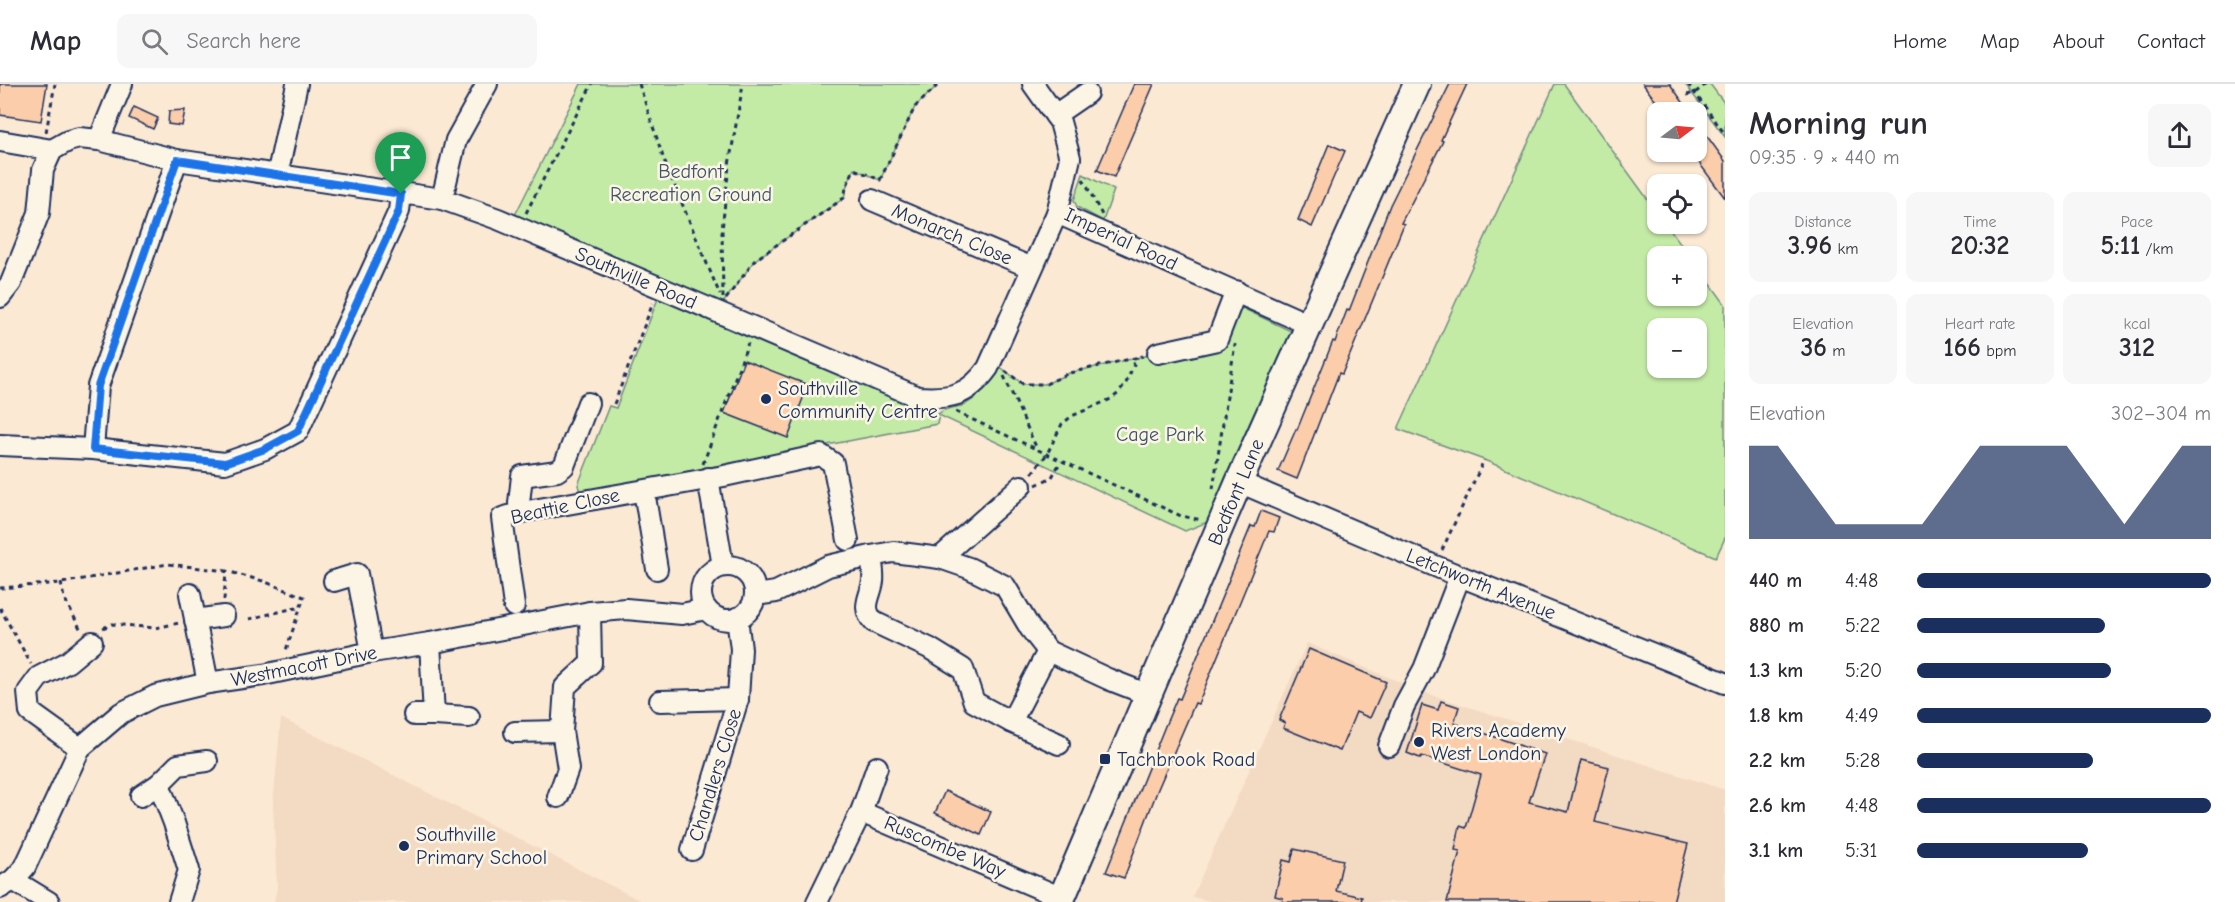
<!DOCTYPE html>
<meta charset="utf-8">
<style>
:root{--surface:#fff;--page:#f7f7f7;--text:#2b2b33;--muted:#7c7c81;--line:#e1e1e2;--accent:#1b2f5e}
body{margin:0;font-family:"Comic Neue",sans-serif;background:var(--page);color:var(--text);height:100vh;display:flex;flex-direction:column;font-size:22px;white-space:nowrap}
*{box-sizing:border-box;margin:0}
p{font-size:20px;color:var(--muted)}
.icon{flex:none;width:33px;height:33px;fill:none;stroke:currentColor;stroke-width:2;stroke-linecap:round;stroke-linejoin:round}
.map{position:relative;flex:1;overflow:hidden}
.sheet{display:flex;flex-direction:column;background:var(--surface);width:510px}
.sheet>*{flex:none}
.needle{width:39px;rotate:74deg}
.tools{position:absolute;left:1647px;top:18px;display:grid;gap:12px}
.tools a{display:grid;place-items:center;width:60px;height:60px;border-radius:12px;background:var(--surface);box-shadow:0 2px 4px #0004;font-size:30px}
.pin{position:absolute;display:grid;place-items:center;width:51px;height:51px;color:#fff;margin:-62px -26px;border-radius:50% 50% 50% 0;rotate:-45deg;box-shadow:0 0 6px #0007}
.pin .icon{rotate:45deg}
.round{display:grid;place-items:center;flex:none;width:63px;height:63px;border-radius:12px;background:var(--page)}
.overview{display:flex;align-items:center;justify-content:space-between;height:102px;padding:0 24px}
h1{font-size:33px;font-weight:700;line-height:45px}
.figures{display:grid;grid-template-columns:repeat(3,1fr);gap:9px;height:102px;padding:6px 24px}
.figures div{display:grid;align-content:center;border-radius:12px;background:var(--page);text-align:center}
.figures b{font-size:26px;font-weight:700}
.figures small{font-size:16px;font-weight:400}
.figures p{font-size:16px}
.chart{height:168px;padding:12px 24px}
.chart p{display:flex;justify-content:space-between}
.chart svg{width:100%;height:108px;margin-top:6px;fill:var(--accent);opacity:.7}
ul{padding:0 24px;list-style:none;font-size:20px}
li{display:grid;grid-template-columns:96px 72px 1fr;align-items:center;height:45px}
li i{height:15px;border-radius:8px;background:var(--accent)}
header{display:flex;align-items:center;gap:36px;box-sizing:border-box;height:84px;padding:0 30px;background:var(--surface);border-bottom:2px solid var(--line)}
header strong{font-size:28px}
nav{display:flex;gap:33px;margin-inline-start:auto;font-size:21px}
.search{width:420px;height:54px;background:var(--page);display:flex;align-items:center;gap:15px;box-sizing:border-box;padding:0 21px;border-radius:12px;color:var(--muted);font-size:22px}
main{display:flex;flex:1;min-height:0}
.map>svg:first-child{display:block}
.built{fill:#f3dac3}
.green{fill:#c4eba5;stroke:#708d82;stroke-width:1.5;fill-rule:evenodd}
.building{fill:#fccdaa;stroke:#1b2f5e;stroke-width:1.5}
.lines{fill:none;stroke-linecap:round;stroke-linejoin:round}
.minor-casing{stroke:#1b2f5e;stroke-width:24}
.major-casing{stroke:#1b2f5e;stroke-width:30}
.path{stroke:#1b2f5e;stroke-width:3;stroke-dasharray:4.5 4.5;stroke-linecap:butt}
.minor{stroke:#fcf5e5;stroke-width:20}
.major{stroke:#fcf5e5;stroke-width:26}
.route-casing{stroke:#fff;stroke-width:12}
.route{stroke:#1a73e8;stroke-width:8}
.poi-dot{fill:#1b2f5e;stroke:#fcf5e5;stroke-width:2}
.labels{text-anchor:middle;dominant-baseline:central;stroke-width:5;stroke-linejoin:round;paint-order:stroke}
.park-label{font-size:20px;fill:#3d556c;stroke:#fcf5e5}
.street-label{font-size:20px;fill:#1b2f5e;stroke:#fcf5e5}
.poi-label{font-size:20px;fill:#1b2f5e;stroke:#fcf5e5;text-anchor:start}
</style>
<header>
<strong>Map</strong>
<div class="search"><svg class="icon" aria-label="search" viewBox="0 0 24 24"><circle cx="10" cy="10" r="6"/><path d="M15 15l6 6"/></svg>Search here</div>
<nav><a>Home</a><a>Map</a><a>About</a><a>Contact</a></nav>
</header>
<main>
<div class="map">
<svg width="1725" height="818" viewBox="0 0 1725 818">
<rect width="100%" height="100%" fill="#fce9d3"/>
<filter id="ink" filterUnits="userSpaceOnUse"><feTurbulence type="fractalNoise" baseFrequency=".0167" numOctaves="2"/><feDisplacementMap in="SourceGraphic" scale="12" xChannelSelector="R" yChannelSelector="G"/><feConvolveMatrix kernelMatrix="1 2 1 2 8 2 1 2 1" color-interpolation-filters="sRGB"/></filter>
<g filter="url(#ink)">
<g class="built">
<polygon points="1307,559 1426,609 1725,706 1725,818 1214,818 1192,813"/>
<polygon points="281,634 643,818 274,818 277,802 273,722"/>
</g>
<g class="green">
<polygon points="581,0 939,0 915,23 880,96 854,85 846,104 844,114 755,176 723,219 515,131"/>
<path d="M1555,0h9l93,128 1,12h8l24,32h-32v40h38l1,-31 28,39v234l-9,19 -232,-97 -86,-31zM1658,244h38v40h-38z"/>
<polygon points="1685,0 1710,0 1725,20 1725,53"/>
<polygon points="1083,90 1114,106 1103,137 1077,123 1074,116"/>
<path d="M659,212l279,118c10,-8 16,-5 26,-9 17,-8 25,-25 35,-39l24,18h23l23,-11 89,-20 69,-21 13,-25 53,25 -83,189 -25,10 -246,-116 -2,9 -357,68 -2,-7 31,-79 7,2z"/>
</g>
<g class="building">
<polygon points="0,0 47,0 41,37 0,31"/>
<polygon points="1134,0 1154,0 1114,93 1097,86"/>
<polygon points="1450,0 1467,0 1441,56 1443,57 1401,139 1404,140 1379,201 1342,290 1339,289 1327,320 1326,320 1297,395 1278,387 1296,345 1297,346 1333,257 1335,258 1347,226 1349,227 1390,121"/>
<polygon points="1643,0 1670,0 1690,28 1664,28"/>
<polygon points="134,23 158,34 153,45 129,34"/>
<polygon points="185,26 182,42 168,40 169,27"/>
<polygon points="1696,37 1725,77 1725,114 1691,68 1696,68"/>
<polygon points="1329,60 1345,67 1312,143 1298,136"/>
<polygon points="744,276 808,301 788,354 724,329"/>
<polygon points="1261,427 1279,434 1274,448 1269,447 1198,620 1195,619 1158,705 1124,794 1106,788 1165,642 1177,614 1180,615 1251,442 1255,443"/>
<polygon points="1309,565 1386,598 1370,634 1356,628 1340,667 1283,644 1285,639 1279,636"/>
<polygon points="1441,617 1459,623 1454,639 1545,670 1529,718 1568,728 1581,676 1609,683 1595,738 1688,760 1673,818 1447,818 1460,767 1455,766 1460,742 1466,744 1481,691 1422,672 1420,674 1407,669 1422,621 1438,626"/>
<polygon points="945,707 991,728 981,751 935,729"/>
<polygon points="1294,765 1343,776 1336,807 1362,813 1361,818 1282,818 1283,814 1275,812 1283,776 1291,778"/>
</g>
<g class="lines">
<g class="minor-casing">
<g id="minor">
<polyline points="1055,31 1087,9"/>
<polyline points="99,56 122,0"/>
<polyline points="0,57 52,66"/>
<polyline points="277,92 297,0"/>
<polyline points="442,115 456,56 487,0"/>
<polyline points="872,116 1032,184"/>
<polyline points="1057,129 1310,241"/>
<path d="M0,213l11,-14 28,-70 4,-43 9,-20 16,-9 11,-3 20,2 78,20 265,39 56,20 420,178c33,2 50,-1 70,-29l69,-155 13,-55 -10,-36 -27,-38"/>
<polyline points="1158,269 1217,256 1236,207"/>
<polyline points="0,361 93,365 225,379 265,365 298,347 399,127 401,110"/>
<polyline points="93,365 98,302 177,76"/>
<polyline points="708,394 723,482"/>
<polyline points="1239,398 1435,482 1725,599"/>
<polyline points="644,407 657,485"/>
<polyline points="522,428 519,419 522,392 557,387 564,382 588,319"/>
<path d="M871,472c1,8 3,17 2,25 -2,16 -13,26 1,41l55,26 34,21 11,33 37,20 48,22"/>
<polyline points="940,474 1021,402"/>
<circle cx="728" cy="509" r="27"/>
<polyline points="334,497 357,490 372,568"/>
<polyline points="190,510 208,599"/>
<polyline points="755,511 776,508 828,482 871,472 893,468 940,474 969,484 1005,502 1030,544 1048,567 1108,595 1149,611"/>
<polyline points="514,522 502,434 522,428 724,392 821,371 833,379 848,456"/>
<polyline points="195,536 224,532"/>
<polyline points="660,617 738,615"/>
<polyline points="414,631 434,631 430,559"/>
<polyline points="434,631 469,633"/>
<polyline points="1011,638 1048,567"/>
<polyline points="515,648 562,647 565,603 591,579 590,528"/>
<polyline points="1389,662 1404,622 1424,585 1460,492"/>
<polyline points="80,664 30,628 28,608 39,593 68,578 92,558"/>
<polyline points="877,683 861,728 1062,814"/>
<polyline points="159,700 178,681 207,677"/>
<polyline points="141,712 159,700 174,739 189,786 179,818"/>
<polyline points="558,713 568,685 562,647"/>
<polyline points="692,766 738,615 741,565 737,534"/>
<polyline points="13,796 49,818"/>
<polyline points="0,804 13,796 25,783 80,664 121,629 155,612 208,599 263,591 372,568 430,559 590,528 626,525 682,530 706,525"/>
<polyline points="817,818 861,728"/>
</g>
</g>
<g class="major-casing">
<polyline id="major" points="1060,818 1239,398 1417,0"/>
</g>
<g class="path">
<polyline points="639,0 664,76 720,211"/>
<polyline points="1688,0 1725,50"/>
<polyline points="1687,11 1695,9 1706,0"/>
<polyline points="46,48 55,0"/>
<polyline points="1083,95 1102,131"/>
<polyline points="526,129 592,0"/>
<polyline points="723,214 722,146 729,81 743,0"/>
<polyline points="726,215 755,176 844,114 846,104 854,85 880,96 915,23 939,0"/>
<polyline points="1005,287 1023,300 1046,300 1069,289 1143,272"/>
<polyline points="1004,292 1037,365"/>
<polyline points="614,320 653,219"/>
<polyline points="956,328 1181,432 1202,436"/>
<polyline points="703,380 748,259"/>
<polyline points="1032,389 1047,370 1062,340 1072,332 1111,315 1119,309 1126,299 1137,273"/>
<polyline points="1036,401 1052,393 1061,377"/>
<polyline points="1213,405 1235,260"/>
<polyline points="1442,466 1484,376"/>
<polyline points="61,499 64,514 81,546"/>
<polyline points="0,504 61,499 168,480 226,487"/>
<polyline points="224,516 226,487 263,497 304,513 285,569"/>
<polyline points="0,524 31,580"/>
<polyline points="249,535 295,524 300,525"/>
<polyline points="103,544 112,540 155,544 179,539"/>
</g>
<use href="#minor" class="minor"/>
<use href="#major" class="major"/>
</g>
</g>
<g class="lines" filter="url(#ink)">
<g class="route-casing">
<polygon id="route" points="177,76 401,110 399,127 298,347 265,365 225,379 93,365 98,302"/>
</g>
<use href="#route" class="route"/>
</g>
<g class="poi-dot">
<circle cx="766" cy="315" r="6"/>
<circle cx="1419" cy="658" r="6"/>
<rect x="1099" y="669" width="12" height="12" rx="3"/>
<circle cx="404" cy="762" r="6"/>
</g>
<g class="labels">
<g class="park-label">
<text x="691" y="87">Bedfont<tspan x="691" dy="23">Recreation Ground</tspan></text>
<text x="1160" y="350">Cage Park</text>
</g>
<g class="street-label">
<text transform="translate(952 150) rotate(23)">Monarch Close</text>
<text transform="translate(1121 155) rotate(25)">Imperial Road</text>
<text transform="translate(636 194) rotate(23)">Southville Road</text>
<text transform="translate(1236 408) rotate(-67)">Bedfont Lane</text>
<text transform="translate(565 422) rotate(-12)">Beattie Close</text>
<text transform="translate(1481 500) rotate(22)">Letchworth Avenue</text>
<text transform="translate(304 582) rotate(-11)">Westmacott Drive</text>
<text transform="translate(715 691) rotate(-73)">Chandlers Close</text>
<text transform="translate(945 763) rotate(23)">Ruscombe Way</text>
</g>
<g class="poi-label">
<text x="778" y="304">Southville<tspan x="778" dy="23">Community Centre</tspan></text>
<text x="1431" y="646">Rivers Academy<tspan x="1431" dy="23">West London</tspan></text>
<text x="1117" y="675">Tachbrook Road</text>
<text x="416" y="750">Southville<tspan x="416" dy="23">Primary School</tspan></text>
</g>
</g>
</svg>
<div class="tools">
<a><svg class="needle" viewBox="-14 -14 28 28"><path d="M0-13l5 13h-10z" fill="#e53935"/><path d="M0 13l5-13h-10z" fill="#7c7c81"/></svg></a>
<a><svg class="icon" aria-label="locate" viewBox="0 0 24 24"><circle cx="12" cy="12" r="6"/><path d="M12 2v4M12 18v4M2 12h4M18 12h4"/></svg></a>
<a>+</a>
<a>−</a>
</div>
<div class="pin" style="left:401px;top:110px;background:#1e9e55"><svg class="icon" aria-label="arrive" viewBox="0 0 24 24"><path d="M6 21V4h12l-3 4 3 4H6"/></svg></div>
</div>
<section class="sheet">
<div class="overview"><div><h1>Morning run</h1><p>09:35 · 9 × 440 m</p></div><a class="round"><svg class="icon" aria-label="share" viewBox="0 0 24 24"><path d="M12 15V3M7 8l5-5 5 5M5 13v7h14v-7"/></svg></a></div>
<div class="figures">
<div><p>Distance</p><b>3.96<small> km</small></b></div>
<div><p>Time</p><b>20:32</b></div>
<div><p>Pace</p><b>5:11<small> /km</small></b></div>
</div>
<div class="figures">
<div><p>Elevation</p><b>36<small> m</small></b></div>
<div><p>Heart rate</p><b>166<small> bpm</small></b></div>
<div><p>kcal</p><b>312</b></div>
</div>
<div class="chart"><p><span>Elevation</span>302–304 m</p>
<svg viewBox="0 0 160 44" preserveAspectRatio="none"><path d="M0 44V6L10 6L20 22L30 38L40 38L50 38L60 38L70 22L80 6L90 6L100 6L110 6L120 22L130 38L140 22L150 6L160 6V44z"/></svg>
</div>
<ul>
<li><b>440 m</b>4:48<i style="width:100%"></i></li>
<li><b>880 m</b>5:22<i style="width:64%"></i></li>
<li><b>1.3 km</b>5:20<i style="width:66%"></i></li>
<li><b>1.8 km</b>4:49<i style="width:100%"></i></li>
<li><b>2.2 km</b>5:28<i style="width:60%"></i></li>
<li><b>2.6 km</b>4:48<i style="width:100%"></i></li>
<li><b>3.1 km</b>5:31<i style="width:58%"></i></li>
</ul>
</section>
</main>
